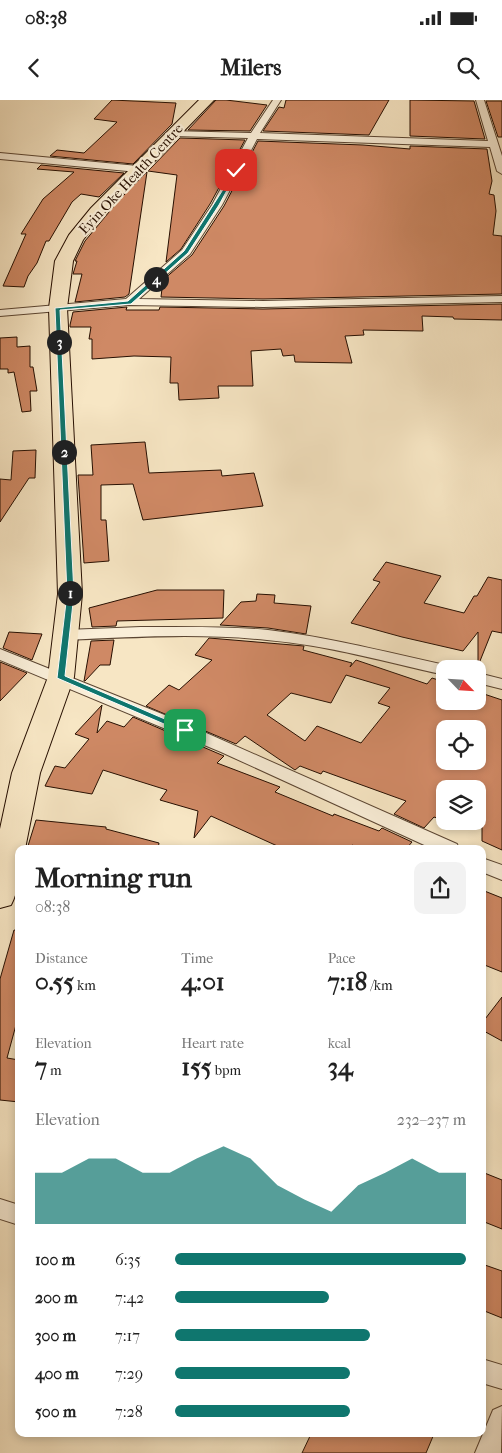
<!DOCTYPE html>
<meta charset="utf-8">
<style>
:root{--surface:#fff;--page:#f2f2f2;--text:#222;--muted:#767676;--accent:#0f766e}
body{margin:0;font-family:"IM FELL French Canon",serif;background:var(--page);color:var(--text);height:100vh;display:flex;flex-direction:column;font-size:19px;white-space:nowrap}
*{box-sizing:border-box;margin:0}
p{font-size:16px;color:var(--muted)}
.icon{flex:none;width:28px;height:28px;fill:none;stroke:currentColor;stroke-width:2;stroke-linecap:round;stroke-linejoin:round}
.map{position:relative;flex:1;overflow:hidden}
.side{position:absolute;left:15px;top:745px;width:471px;height:592px;display:flex;flex-direction:column;background:var(--surface);border-radius:10px;box-shadow:0 2px 8px #0003}
.side>*{flex:none}
.needle{width:32px;rotate:115deg}
.fabs{position:absolute;left:436px;top:560px;display:grid;gap:10px}
.fabs a{display:grid;place-items:center;width:50px;height:50px;border-radius:10px;background:var(--surface);box-shadow:0 2px 8px #0003;font-size:25px}
.pin{position:absolute;display:grid;place-items:center;width:42px;height:42px;color:#fff;margin:-21px;border-radius:10px;box-shadow:0 2px 8px #0006}
.km{position:absolute;width:25px;height:25px;margin:-12px;border-radius:50%;background:#222;color:#fff;font-size:14px;line-height:25px;text-align:center}
.round{display:grid;place-items:center;flex:none;width:52px;height:52px;border-radius:10px;background:var(--page)}
.headline{display:flex;align-items:center;justify-content:space-between;height:85px;padding:0 20px}
h1{font-size:28px;font-weight:700;line-height:38px}
.figures{display:grid;grid-template-columns:repeat(3,1fr);gap:8px;height:85px;padding:5px 20px}
.figures div{display:grid;align-content:center}
.figures b{font-size:25px;font-weight:700}
.figures small{font-size:14px;font-weight:400}
.figures p{font-size:14px}
.chart{height:140px;padding:10px 20px}
.chart p{display:flex;justify-content:space-between}
.chart svg{width:100%;height:90px;margin-top:5px;fill:var(--accent);opacity:.7}
ul{padding:0 20px;list-style:none;font-size:16px}
li{display:grid;grid-template-columns:80px 60px 1fr;align-items:center;height:38px}
li i{height:12px;border-radius:6px;background:var(--accent)}
.status{display:flex;justify-content:space-between;align-items:center;height:35px;padding:0 25px;background:var(--surface);direction:ltr}
.status svg{height:14px;fill:currentColor}
header{display:flex;justify-content:space-between;align-items:center;height:65px;padding:0 20px;background:var(--surface);font-size:22px;font-weight:700}
.map>svg:first-child{display:block}
.building{fill:#cf8965;stroke:#270f01;fill-rule:evenodd}
.lines{fill:none;stroke-linecap:round;stroke-linejoin:round}
.street-casing{stroke:#5b4532;stroke-width:2}
.primary-casing{stroke:#270f01;stroke-width:2}
.street{fill:#faefd9;fill-rule:evenodd}
.primary{fill:#f7e6c4;fill-rule:evenodd}
.route{fill:#0f766e;stroke:#fff}
.labels{text-anchor:middle;dominant-baseline:central;stroke-width:4.5;stroke-linejoin:round;paint-order:stroke}
.far-street-label{font-size:14px;fill:#270f01;stroke:#faefd9}
</style>
<div class="status"><b>08:38</b><svg viewBox="0 0 49 12"><path d="M0 12V9h3v3zM5 12V6h3v6zM10 12V3h3v9zM15 12V0h3v12zM26 1h20v11H26zM47 4h2v5h-2z"/></svg></div>
<header><svg class="icon" aria-label="back" viewBox="0 0 24 24"><path d="M15 5l-7 7 7 7"/></svg>Milers<svg class="icon" aria-label="search" viewBox="0 0 24 24"><circle cx="10" cy="10" r="6"/><path d="M15 15l6 6"/></svg></header>
<div class="map">
<svg width="502" height="1353" viewBox="0 0 502 1353">
<rect width="100%" height="100%" fill="#f7e6c4"/>
<filter id="stains"><feTurbulence type="fractalNoise" baseFrequency=".004" numOctaves="4"/><feColorMatrix values="0 0 0 0 .2 0 0 0 0 .09 0 0 0 0 .02 0 0 0 .5 -.17"/></filter>
<radialGradient id="worn" r=".72"><stop offset=".6" stop-color="#630" stop-opacity="0"/><stop offset="1" stop-color="#630" stop-opacity=".3"/></radialGradient>
<g class="building">
<polygon points="112,0 176,3 172,24 133,64 50,56 57,50 84,53 117,22 94,19"/>
<polygon points="216,0 226,0 267,5 250,31 188,30"/>
<polygon points="286,0 389,0 369,35 263,31 279,7 284,8"/>
<polygon points="410,0 474,1 485,39 410,36"/>
<polygon points="486,1 502,1 502,37 498,37"/>
<polygon points="180,38 245,40 210,104 181,149 166,162 177,75 148,71"/>
<polygon points="258,41 363,45 410,49 410,46 487,49 492,81 489,94 494,95 496,111 493,135 502,136 502,194 263,199 161,197 163,180 192,155 224,106"/>
<polygon points="41,65 124,73 99,97 81,94 72,102 49,141 46,141 37,163 28,176 24,187 3,186 26,134 21,134 43,99 74,72 37,69"/>
<polygon points="147,72 129,194 125,197 75,202 82,174 73,174 77,161 75,161 85,141 119,100"/>
<polygon points="502,204 502,220 454,219 453,217 422,216 423,231 363,230 364,235 345,236 352,263 295,262 294,255 283,256 281,249 251,251 253,286 218,286 219,298 179,300 178,283 170,283 171,257 134,256 92,259 92,239 89,239 91,227 70,227 70,225 73,212 127,207 126,210 159,210 160,207 263,209"/>
<polygon points="17,237 17,247 30,246 30,267 33,267 37,291 30,291 31,311 22,312 14,272 8,273 8,269 0,269 0,238"/>
<polygon points="145,342 149,373 221,370 222,376 254,373 263,406 143,420 133,384 101,385 101,420 106,420 109,461 84,463 78,375 93,375 91,345"/>
<polygon points="36,350 35,378 29,378 0,422 0,379 11,380 13,351"/>
<polygon points="386,462 441,476 424,503 464,513 474,496 477,496 488,477 502,480 502,533 492,531 478,566 478,532 463,551 402,537 351,523 380,482 373,480"/>
<polygon points="157,490 224,490 223,518 117,521 116,526 92,527 89,508"/>
<polygon points="257,494 275,495 274,503 311,506 306,534 268,528 220,525 241,502 256,501"/>
<polygon points="9,532 42,534 32,560 3,548"/>
<path d="M209,538l95,8 -1,4 49,13 -2,4 6,-7 71,24 5,-6 13,4v19h33v-9l24,8v150l-20,-9v-29l-4,7v-30h-33v32l-11,-4 -10,11 -30,-14 12,-13 -83,-30 -2,3 -21,-8 -5,4 -50,-34 -9,8 -90,-38 23,-21 10,5 33,-30 -17,-5zM346,575l44,13 -12,15 12,4 -29,36 -44,-17 -12,15 -38,-26 24,-22 40,10zM445,629h33v32h-33z"/>
<polygon points="114,540 110,565 100,565 85,581 84,581 91,541"/>
<polygon points="0,562 27,573 0,601"/>
<polygon points="102,605 97,633 107,621 124,627 133,617 224,656 217,663 280,687 275,692 333,716 334,714 379,731 382,728 412,742 406,749 361,749 352,745 349,749 284,749 211,716 194,738 198,711 160,700 167,690 103,670 92,694 45,686 55,666 65,668 89,639 75,634"/>
<polygon points="36,720 106,727 106,729 159,743 158,749 27,749"/>
<polygon points="482,790 502,798 502,872 482,864"/>
<polygon points="14,830 19,831 19,914 7,958 19,960 19,1002 0,1000 0,879"/>
<polygon points="502,897 502,941 482,930 482,923"/>
<polygon points="482,1072 502,1080 502,1129 482,1121"/>
<polygon points="482,1164 502,1171 502,1218 482,1210"/>
<polygon points="311,1334 434,1334 426,1353 302,1353"/>
</g>
<g class="lines">
<g class="street-casing">
<g id="street">
<polygon points="273,0 281,0 260,33 488,41 476,0 484,0 502,56 502,74 497,71 490,47 257,39 222,105 190,154 139,199 263,201 502,196 502,202 263,207 129,205 0,216 0,210 126,199 182,150 212,105 248,38 173,36 168,33 170,31 251,33"/>
<polygon points="0,53 138,66 143,69 138,72 0,59"/>
<path d="M141,527c43,0 85,-1 127,3 60,7 118,22 177,35l7,4h-7v6c-59,-13 -118,-30 -178,-35 -67,-7 -134,-3 -201,0l-6,-2 -2,-3 2,-3 6,-2z"/>
<polygon points="0,549 177,620 457,744 459,749 433,749 221,652 0,560"/>
<polygon points="478,573 502,579 502,589 478,583"/>
<polygon points="482,758 502,765 502,780 482,772"/>
<polygon points="0,1099 19,1105 19,1125 0,1119"/>
<polygon points="482,1259 502,1265 502,1289 482,1283"/>
<polygon points="502,1306 501,1353 475,1353 493,1310"/>
</g>
</g>
<g class="primary-casing">
<path id="primary" d="M199,0h15l-111,114 -20,26 -10,21 -6,47 15,286 -8,83 -34,96 -15,76h-6c0,19 1,39 -8,56l-11,3v-79l12,-56 36,-96 10,-83 -9,-286 6,-47 14,-26 22,-27z"/>
</g>
<use href="#street" class="street"/>
<use href="#primary" class="primary"/>
</g>
<polygon class="route" points="236,69 238,70 219,105 188,153 131,204 60,210 74,494 65,576 188,629 189,630 185,633 57,578 67,494 55,208 128,201 184,151"/>
<g class="labels">
<g class="far-street-label">
<text transform="translate(131 79) rotate(-47)">Eyin Oke Health Centre</text>
</g>
</g>
<rect width="100%" height="100%" filter="url(#stains)"/>
<rect width="100%" height="100%" fill="url(#worn)"/>
</svg>
<div class="fabs">
<a><svg class="needle" viewBox="-14 -14 28 28"><path d="M0-13l5 13h-10z" fill="#e53935"/><path d="M0 13l5-13h-10z" fill="#767676"/></svg></a>
<a><svg class="icon" aria-label="locate" viewBox="0 0 24 24"><circle cx="12" cy="12" r="6"/><path d="M12 2v4M12 18v4M2 12h4M18 12h4"/></svg></a>
<a><svg class="icon" aria-label="layers" viewBox="0 0 24 24"><path d="M12 4l9 5-9 5-9-5zM3 14l9 5 9-5"/></svg></a>
</div>
<div class="pin" style="left:185px;top:630px;background:#1e9e55"><svg class="icon" aria-label="arrive" viewBox="0 0 24 24"><path d="M6 21V4h12l-3 4 3 4H6"/></svg></div>
<div class="pin" style="left:236px;top:70px;background:#d93025"><svg class="icon" aria-label="check" viewBox="0 0 24 24"><path d="M5 12l5 5 9-10"/></svg></div>
<b class="km" style="left:70px;top:493px">1</b>
<b class="km" style="left:64px;top:352px">2</b>
<b class="km" style="left:59px;top:242px">3</b>
<b class="km" style="left:156px;top:179px">4</b>
<section class="side">
<div class="headline"><div><h1>Morning run</h1><p>08:38</p></div><a class="round"><svg class="icon" aria-label="share" viewBox="0 0 24 24"><path d="M12 15V3M7 8l5-5 5 5M5 13v7h14v-7"/></svg></a></div>
<div class="figures">
<div><p>Distance</p><b>0.55<small> km</small></b></div>
<div><p>Time</p><b>4:01</b></div>
<div><p>Pace</p><b>7:18<small> /km</small></b></div>
</div>
<div class="figures">
<div><p>Elevation</p><b>7<small> m</small></b></div>
<div><p>Heart rate</p><b>155<small> bpm</small></b></div>
<div><p>kcal</p><b>34</b></div>
</div>
<div class="chart"><p><span>Elevation</span>232–237 m</p>
<svg viewBox="0 0 160 44" preserveAspectRatio="none"><path d="M0 44V19L10 19L20 12L30 12L40 19L50 19L60 12L70 6L80 12L90 25L100 32L110 38L120 25L130 19L140 12L150 19L160 19V44z"/></svg>
</div>
<ul>
<li><b>100 m</b>6:35<i style="width:100%"></i></li>
<li><b>200 m</b>7:42<i style="width:53%"></i></li>
<li><b>300 m</b>7:17<i style="width:67%"></i></li>
<li><b>400 m</b>7:29<i style="width:60%"></i></li>
<li><b>500 m</b>7:28<i style="width:60%"></i></li>
</ul>
</section>
</div>
